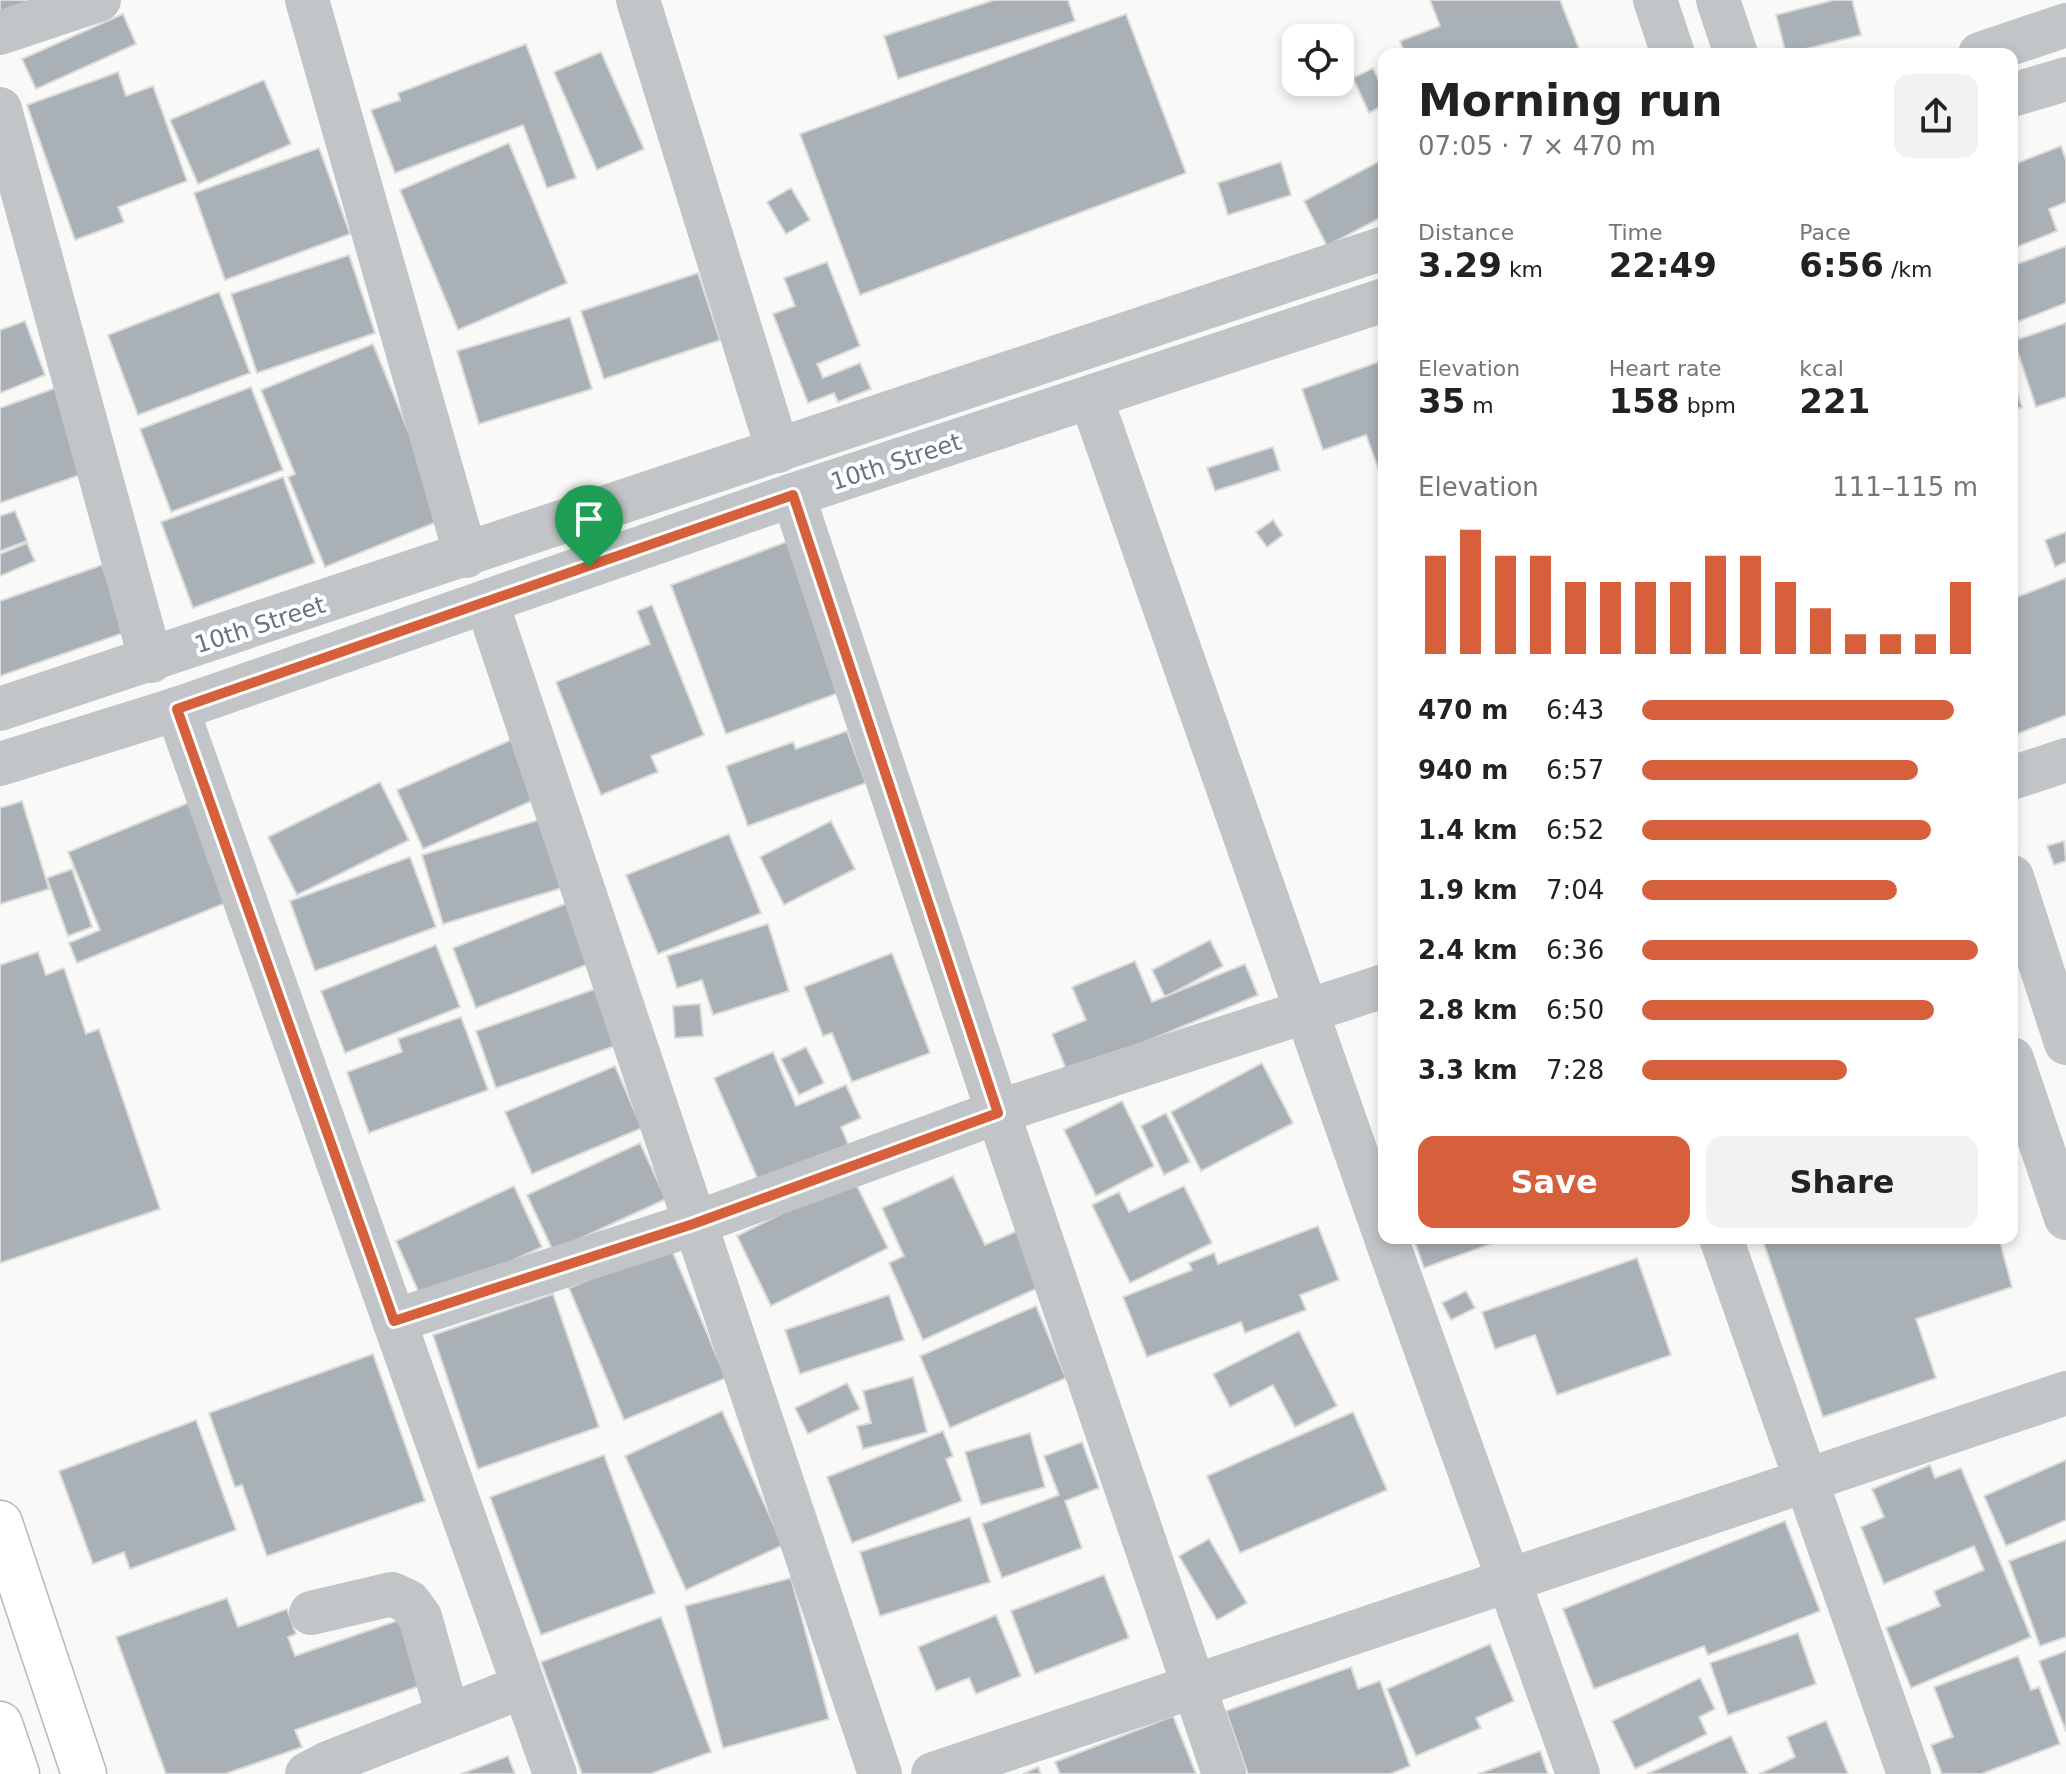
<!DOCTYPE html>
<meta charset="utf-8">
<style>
:root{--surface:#fff;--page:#f2f2f2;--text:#222;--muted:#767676;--accent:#d6603b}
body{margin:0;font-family:"DejaVu Sans",sans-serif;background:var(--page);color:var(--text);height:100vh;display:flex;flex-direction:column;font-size:30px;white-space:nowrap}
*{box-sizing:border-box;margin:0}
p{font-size:26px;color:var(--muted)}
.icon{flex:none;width:44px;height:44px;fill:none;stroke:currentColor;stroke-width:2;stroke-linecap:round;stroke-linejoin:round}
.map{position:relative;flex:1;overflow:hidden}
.panel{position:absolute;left:1378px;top:48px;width:640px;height:1196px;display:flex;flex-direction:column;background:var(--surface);border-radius:16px;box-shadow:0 4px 12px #0003}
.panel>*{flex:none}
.fabs{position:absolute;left:1282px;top:24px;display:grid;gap:16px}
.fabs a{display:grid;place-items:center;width:72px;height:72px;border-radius:16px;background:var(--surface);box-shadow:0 4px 12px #0003;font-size:40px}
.pin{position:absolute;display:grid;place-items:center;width:68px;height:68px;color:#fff;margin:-82px -34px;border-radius:50% 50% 50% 0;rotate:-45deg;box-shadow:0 0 8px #0007}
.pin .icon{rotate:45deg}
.round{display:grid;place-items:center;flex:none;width:84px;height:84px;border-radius:16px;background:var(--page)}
.head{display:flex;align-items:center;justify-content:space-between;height:136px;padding:0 40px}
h1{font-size:44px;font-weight:700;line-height:60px}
.metrics{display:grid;grid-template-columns:repeat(3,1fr);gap:12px;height:136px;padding:8px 40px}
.metrics div{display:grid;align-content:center}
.metrics b{font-size:34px;font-weight:700}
.metrics small{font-size:22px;font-weight:400}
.metrics p{font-size:22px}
.chart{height:224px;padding:16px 40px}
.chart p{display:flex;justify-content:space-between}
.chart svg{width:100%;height:144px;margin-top:8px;stroke:var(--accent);stroke-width:6}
.cta{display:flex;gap:16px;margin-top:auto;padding:16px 40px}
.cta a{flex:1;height:92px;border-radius:16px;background:var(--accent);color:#fff;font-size:32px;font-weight:700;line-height:92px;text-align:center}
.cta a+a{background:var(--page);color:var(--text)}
ul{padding:0 40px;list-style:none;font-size:26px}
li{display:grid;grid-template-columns:128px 96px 1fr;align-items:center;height:60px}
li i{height:20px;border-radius:10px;background:var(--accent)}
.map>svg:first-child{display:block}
.building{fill:#a9b0b6;stroke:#dbdbda;stroke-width:2}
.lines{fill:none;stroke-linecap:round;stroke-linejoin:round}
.major-casing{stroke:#b4b9bd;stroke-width:47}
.highway-casing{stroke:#b4b8bb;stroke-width:47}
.minor{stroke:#c1c5c8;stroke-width:44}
.major{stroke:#fff;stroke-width:44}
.highway{stroke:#fff;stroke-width:44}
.route-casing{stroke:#fff;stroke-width:16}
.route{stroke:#d6603b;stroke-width:10}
.labels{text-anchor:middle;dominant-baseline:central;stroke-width:8;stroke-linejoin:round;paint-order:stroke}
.street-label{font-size:24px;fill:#667580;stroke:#fff}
</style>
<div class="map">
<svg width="2066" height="1774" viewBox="0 0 2066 1774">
<rect width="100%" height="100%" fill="#f9f9f7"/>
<g class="building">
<polygon points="0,0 70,0 0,24"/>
<polygon points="994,0 1068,0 1075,21 898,79 884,36"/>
<polygon points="1430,0 1560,0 1581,54 1405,54 1400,41 1440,26"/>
<polygon points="1834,0 1852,0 1861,35 1786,54 1776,15"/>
<polygon points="123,14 136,44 36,89 22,59"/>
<polygon points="1126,14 1186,173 860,295 800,134"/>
<polygon points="526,44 576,178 547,188 523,125 395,173 371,110 400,100 398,93"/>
<polygon points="601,52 644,149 597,170 554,72"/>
<polygon points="1373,68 1384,92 1384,105 1369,113 1353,78"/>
<polygon points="118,72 126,96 153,86 187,181 118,207 124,222 75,240 27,105"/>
<polygon points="264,80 291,144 198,184 170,120"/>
<polygon points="509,143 567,283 458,330 400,190"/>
<polygon points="2061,146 2066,160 2066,202 2049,209 2057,231 2012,249 2012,165"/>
<polygon points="319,148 350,234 225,280 194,193"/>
<polygon points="1281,162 1291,195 1228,215 1218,183"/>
<polygon points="1378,162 1384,173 1384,216 1327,246 1304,201"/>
<polygon points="791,188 810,220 786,234 767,202"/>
<polygon points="2066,246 2066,303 2012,324 2012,266"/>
<polygon points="349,255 375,333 257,373 231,294"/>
<polygon points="827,262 860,346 817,364 823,378 860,363 871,389 838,402 834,393 808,403 773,314 795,306 784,278"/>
<polygon points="698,273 720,340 604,379 581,311"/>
<polygon points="219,292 250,373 138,415 108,335"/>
<polygon points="570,317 592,389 479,424 457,351"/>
<polygon points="25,321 45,375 0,393 0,330"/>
<polygon points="2066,323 2066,397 2036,407 2015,344 2012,345 2012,328 2015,327 2019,339"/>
<polygon points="373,344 444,519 325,567 288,477 295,474 261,390"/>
<polygon points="1384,360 1384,484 1366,435 1323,450 1302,389"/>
<polygon points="2012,377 2022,407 2012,410"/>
<polygon points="61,386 91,471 0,503 0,408"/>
<polygon points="251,387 283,470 171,512 140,429"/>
<polygon points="1273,447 1280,470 1215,491 1207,468"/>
<polygon points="283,477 315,563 193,608 161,522"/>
<polygon points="15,511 27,541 0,551 0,516"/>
<polygon points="1273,520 1283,535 1267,547 1256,532"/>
<polygon points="2066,532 2066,562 2055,567 2045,540"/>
<polygon points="797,538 852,688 726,734 671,585"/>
<polygon points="27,543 35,561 0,576 0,554"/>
<polygon points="102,565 126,632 0,676 0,601"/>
<polygon points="2066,578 2066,715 2012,736 2012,599"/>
<polygon points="652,605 704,735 651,756 658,772 601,795 556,682 650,644 637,611"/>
<polygon points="847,731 866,783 748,826 726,766 793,742 796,749"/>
<polygon points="511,740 536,799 423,849 397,790"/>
<polygon points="380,782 409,840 297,895 268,837"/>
<polygon points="22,801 49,889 0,904 0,808"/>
<polygon points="188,803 228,902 77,963 69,943 100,930 68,852"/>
<polygon points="542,819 562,888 443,924 422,855"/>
<polygon points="831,821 855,869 784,905 760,857"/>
<polygon points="729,834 761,913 658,954 626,875"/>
<polygon points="2064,841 2066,861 2054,865 2047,846"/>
<polygon points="410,857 436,927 315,971 290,901"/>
<polygon points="72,869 92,927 68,936 47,878"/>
<polygon points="567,903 591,963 476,1008 453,948"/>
<polygon points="768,924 789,991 713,1015 702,980 677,988 667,956"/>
<polygon points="1210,940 1223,966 1165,997 1152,970"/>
<polygon points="436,945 460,1007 345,1053 321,991"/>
<polygon points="38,952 46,975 64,968 86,1034 99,1029 160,1209 0,1263 0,965"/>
<polygon points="892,953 930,1053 852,1082 832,1033 823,1036 804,987"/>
<polygon points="1135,961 1152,1002 1245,964 1258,995 1068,1074 1052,1034 1086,1020 1072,987"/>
<polygon points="595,989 615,1046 496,1088 476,1031"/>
<polygon points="700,1004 703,1036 675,1038 673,1006"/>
<polygon points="461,1017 488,1090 369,1133 347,1072 402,1052 398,1039"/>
<polygon points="806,1047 824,1083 799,1095 781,1059"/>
<polygon points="773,1052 796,1106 846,1085 861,1118 841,1127 851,1151 762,1189 714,1078"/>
<polygon points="1262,1063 1293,1123 1201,1171 1171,1112"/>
<polygon points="615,1066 642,1128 532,1174 505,1112"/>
<polygon points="1122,1101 1154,1166 1096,1196 1064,1130"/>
<polygon points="1166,1113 1190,1162 1164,1175 1141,1126"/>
<polygon points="640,1143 666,1199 553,1251 527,1195"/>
<polygon points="953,1176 985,1245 1017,1231 1042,1286 923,1340 889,1263 904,1256 882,1208"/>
<polygon points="853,1178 888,1248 771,1306 737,1236"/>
<polygon points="514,1186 542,1247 423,1302 396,1241"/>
<polygon points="1184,1186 1212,1243 1130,1283 1092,1205 1119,1192 1129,1212"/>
<polygon points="1318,1226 1339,1280 1300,1295 1306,1310 1245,1333 1241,1322 1147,1357 1123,1297 1192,1270 1189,1263 1214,1253 1218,1264"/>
<polygon points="1428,1238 1507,1238 1424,1268 1415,1242"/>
<polygon points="1762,1238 1999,1238 2012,1287 1916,1319 1936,1378 1823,1417"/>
<polygon points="670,1246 726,1378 624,1420 569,1288"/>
<polygon points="1637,1258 1671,1355 1557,1395 1535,1335 1495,1349 1482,1312"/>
<polygon points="1466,1291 1475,1308 1451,1320 1442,1303"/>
<polygon points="553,1294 599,1427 478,1469 433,1335"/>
<polygon points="889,1295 904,1340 800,1374 785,1330"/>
<polygon points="1036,1306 1066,1378 950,1428 920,1356"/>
<polygon points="1299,1331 1337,1406 1295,1427 1273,1385 1230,1407 1213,1374"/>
<polygon points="373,1354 425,1501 267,1556 242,1485 235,1487 209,1413"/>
<polygon points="913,1377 927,1432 863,1449 857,1426 871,1423 863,1391"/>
<polygon points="847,1383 860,1409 808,1434 795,1408"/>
<polygon points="722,1411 783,1545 686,1590 625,1456"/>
<polygon points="1353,1412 1387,1490 1240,1553 1207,1476"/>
<polygon points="196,1420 236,1530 130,1569 124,1552 93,1564 59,1471"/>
<polygon points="943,1431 953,1456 946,1459 962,1501 852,1543 827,1477"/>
<polygon points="1030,1433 1045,1487 981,1505 965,1452"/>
<polygon points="1082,1442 1099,1488 1065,1501 1082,1548 1002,1578 982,1524 1059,1495 1044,1456"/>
<polygon points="604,1455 655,1593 541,1635 490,1497"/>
<polygon points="2066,1460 2066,1520 2006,1546 1984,1496"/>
<polygon points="1930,1465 1935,1478 1961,1468 2031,1637 1911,1688 1886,1628 1940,1606 1934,1591 1984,1570 1974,1546 1884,1584 1861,1527 1884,1517 1872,1489"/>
<polygon points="970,1517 990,1582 880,1616 860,1552"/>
<polygon points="1785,1521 1820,1611 1708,1655 1704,1646 1594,1689 1563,1609"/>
<polygon points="1209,1539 1247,1603 1217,1620 1179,1556"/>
<polygon points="2066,1540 2066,1637 2040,1646 2009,1561"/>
<polygon points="1104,1575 1129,1638 1035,1674 1011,1611"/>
<polygon points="791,1578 829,1719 723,1748 685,1606"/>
<polygon points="227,1598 238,1627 287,1609 296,1634 288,1637 295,1656 399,1620 422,1685 295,1730 302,1747 225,1774 166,1774 116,1637"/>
<polygon points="996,1615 1021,1676 976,1694 969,1678 936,1691 918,1647"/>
<polygon points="661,1617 711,1752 650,1774 582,1774 541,1662"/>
<polygon points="1798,1633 1816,1684 1728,1715 1710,1663"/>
<polygon points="1490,1644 1514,1701 1476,1718 1481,1728 1416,1756 1387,1689"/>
<polygon points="2066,1651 2066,1732 2039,1661"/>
<polygon points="2018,1656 2031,1690 2039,1687 2060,1744 1981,1774 1942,1774 1931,1745 1953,1737 1934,1687"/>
<polygon points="1351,1667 1358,1689 1380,1681 1410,1766 1390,1774 1248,1774 1226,1711"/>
<polygon points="1700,1678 1715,1709 1699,1717 1707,1734 1635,1769 1612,1721"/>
<polygon points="1173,1716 1196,1774 1060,1774 1055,1762"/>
<polygon points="1826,1721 1848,1774 1759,1774 1795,1757 1787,1737"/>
<polygon points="1731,1736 1748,1774 1647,1774"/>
<polygon points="1540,1751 1548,1774 1478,1774"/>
<polygon points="508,1756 515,1774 461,1774"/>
<polygon points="1038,1767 1041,1774 1023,1774"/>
</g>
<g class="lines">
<g class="major-casing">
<polyline id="major" points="0,1523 84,1774"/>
</g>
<g class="highway-casing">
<polyline id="highway" points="0,1724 17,1774"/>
</g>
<g class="minor">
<polyline points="307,0 466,556"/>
<polyline points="638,0 778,451"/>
<polyline points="1655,0 1673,54"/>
<polyline points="1718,0 1736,54"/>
<polyline points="0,33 99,0"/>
<polyline points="1980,54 2066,25"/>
<polyline points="2012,95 2066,79"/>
<polyline points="0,109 151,661"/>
<polyline points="1091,398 1384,1232"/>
<polyline points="793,495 998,1113 1224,1774"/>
<polyline points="487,603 880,1774"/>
<polyline points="0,709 1384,248"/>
<polyline points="177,709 555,1774"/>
<polyline points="0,764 177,709 793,495 1384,300"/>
<polyline points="2012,778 2066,760"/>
<polyline points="2012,877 2066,1043"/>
<polyline points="2012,1059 2066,1218"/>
<polyline points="1386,1238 1578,1774"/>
<polyline points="1721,1238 1909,1774"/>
<polyline points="394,1321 693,1224 1003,1110 1384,986"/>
<polyline points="311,1613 392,1594 409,1602 420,1617 448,1716"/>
<polyline points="307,1774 328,1763 522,1687"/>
<polyline points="933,1774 2066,1393"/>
</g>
<use href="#major" class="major"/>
<use href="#highway" class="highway"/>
</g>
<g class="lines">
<g class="route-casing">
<polygon id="route" points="793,495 998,1113 693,1224 394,1321 177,709"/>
</g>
<use href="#route" class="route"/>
</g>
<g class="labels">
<g class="street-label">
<text transform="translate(896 462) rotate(-18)">10th Street</text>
<text transform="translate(260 625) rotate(-18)">10th Street</text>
</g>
</g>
</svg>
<div class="fabs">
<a><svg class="icon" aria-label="locate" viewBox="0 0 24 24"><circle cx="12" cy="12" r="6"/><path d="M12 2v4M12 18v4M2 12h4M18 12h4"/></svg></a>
</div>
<div class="pin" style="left:589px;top:567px;background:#1e9e55"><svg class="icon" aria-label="arrive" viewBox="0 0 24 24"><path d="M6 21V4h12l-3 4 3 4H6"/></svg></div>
<section class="panel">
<div class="head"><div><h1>Morning run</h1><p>07:05 · 7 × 470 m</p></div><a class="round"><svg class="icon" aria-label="share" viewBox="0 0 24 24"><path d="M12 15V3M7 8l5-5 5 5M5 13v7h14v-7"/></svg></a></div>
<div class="metrics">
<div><p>Distance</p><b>3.29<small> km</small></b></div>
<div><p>Time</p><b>22:49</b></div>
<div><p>Pace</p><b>6:56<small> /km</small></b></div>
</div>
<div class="metrics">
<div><p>Elevation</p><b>35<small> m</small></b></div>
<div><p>Heart rate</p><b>158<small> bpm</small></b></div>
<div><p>kcal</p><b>221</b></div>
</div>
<div class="chart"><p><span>Elevation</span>111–115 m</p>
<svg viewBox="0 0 160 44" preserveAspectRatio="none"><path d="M5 44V14M15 44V6M25 44V14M35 44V14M45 44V22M55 44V22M65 44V22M75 44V22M85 44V14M95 44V14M105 44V22M115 44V30M125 44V38M135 44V38M145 44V38M155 44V22"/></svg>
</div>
<ul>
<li><b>470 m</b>6:43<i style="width:93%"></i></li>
<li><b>940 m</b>6:57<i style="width:82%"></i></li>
<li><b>1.4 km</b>6:52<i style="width:86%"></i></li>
<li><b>1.9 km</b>7:04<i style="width:76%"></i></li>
<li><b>2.4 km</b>6:36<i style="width:100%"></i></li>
<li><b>2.8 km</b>6:50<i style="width:87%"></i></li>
<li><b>3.3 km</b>7:28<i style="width:61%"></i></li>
</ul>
<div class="cta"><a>Save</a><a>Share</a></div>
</section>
</div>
